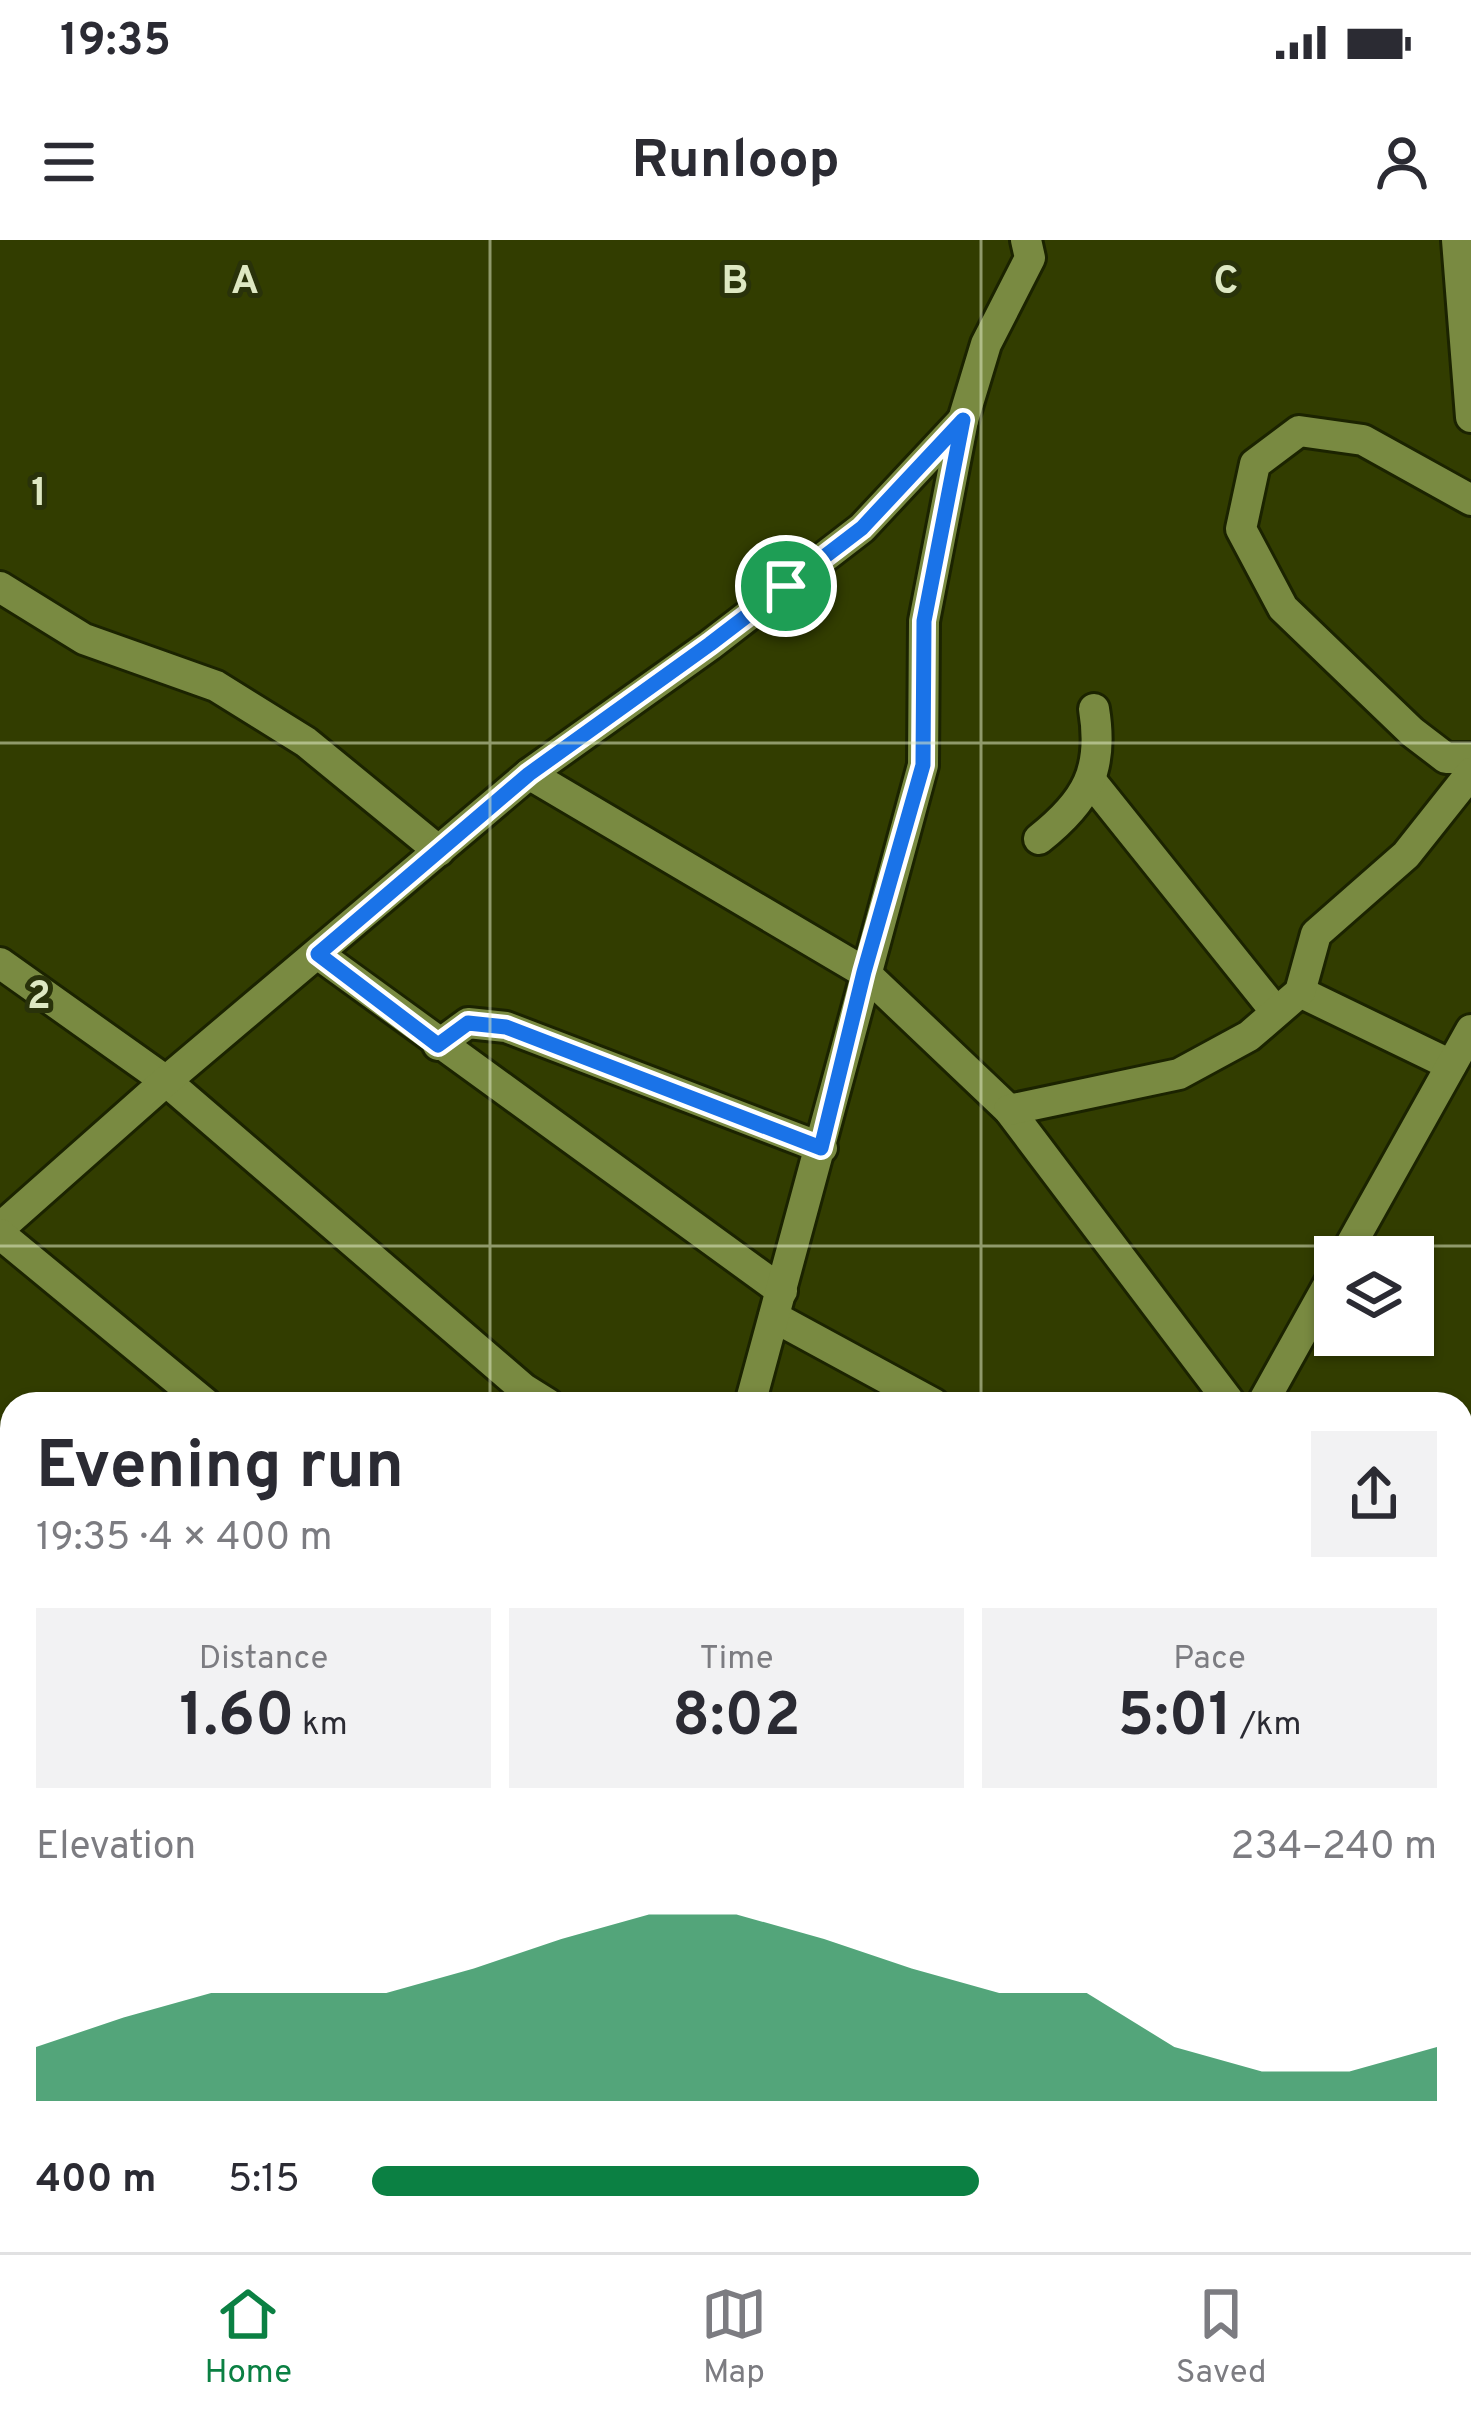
<!DOCTYPE html>
<meta charset="utf-8">
<style>
:root{--surface:#fff;--page:#f2f2f3;--text:#2b2b33;--muted:#7c7c81;--line:#e1e1e2;--accent:#0b8043}
body{margin:0;font-family:Overpass,sans-serif;background:var(--page);color:var(--text);height:100vh;display:flex;flex-direction:column;font-size:45px;white-space:nowrap}
*{box-sizing:border-box;margin:0}
p{font-size:39px;color:var(--muted)}
.icon{flex:none;width:66px;height:66px;fill:none;stroke:currentColor;stroke-width:2;stroke-linecap:round;stroke-linejoin:round}
.map{position:relative;flex:1;overflow:hidden}
.panel{position:absolute;left:0px;top:1152px;width:1473px;height:861px;display:flex;flex-direction:column;background:var(--surface);border-radius:36px 36px 0 0;box-shadow:0 3px 9px #0004}
.panel>*{flex:none}
.buttons{position:absolute;left:1314px;top:996px;display:grid;gap:24px}
.buttons a{display:grid;place-items:center;width:120px;height:120px;border-radius:0px;background:var(--surface);box-shadow:0 3px 9px #0004;font-size:60px}
.pin{position:absolute;display:grid;place-items:center;width:102px;height:102px;color:#fff;margin:-51px;border:6px solid #fff;border-radius:50%;box-shadow:0 3px 12px #0007}
.round{display:grid;place-items:center;flex:none;width:126px;height:126px;border-radius:0px;background:var(--page)}
.overview{display:flex;align-items:center;justify-content:space-between;height:204px;padding:0 36px}
h1{font-size:66px;font-weight:700;line-height:90px}
.figures{display:grid;grid-template-columns:repeat(3,1fr);gap:18px;height:204px;padding:12px 36px}
.figures div{display:grid;align-content:center;border-radius:0px;background:var(--page);text-align:center}
.figures b{font-size:60px;font-weight:700}
.figures small{font-size:33px;font-weight:400}
.figures p{font-size:33px}
.chart{height:336px;padding:24px 36px}
.chart p{display:flex;justify-content:space-between}
.chart svg{width:100%;height:216px;margin-top:12px;fill:var(--accent);opacity:.7}
ul{padding:0 36px;list-style:none;font-size:39px}
li{display:grid;grid-template-columns:192px 144px 1fr;align-items:center;height:90px}
li i{height:30px;border-radius:15px;background:var(--accent)}
.status{display:flex;justify-content:space-between;align-items:center;height:84px;padding:0 60px;background:var(--surface);direction:ltr}
.status svg{height:33px;fill:currentColor}
header{display:flex;justify-content:space-between;align-items:center;height:156px;padding:0 36px;background:var(--surface);font-size:54px;font-weight:700}
.tabs{display:flex;justify-content:space-around;align-items:center;height:168px;border-top:3px solid var(--line);background:var(--surface);font-size:33px;color:var(--muted)}
.tabs a{display:grid;justify-items:center;gap:6px}
.tabs .selected{color:var(--accent)}
.map>svg:first-child{display:block}
.lines{fill:none;stroke-linecap:round;stroke-linejoin:round}
.street-casing{stroke:#1b2300;stroke-width:36}
.secondary-casing{stroke:#1b2300;stroke-width:36}
.street{stroke:#798a41;stroke-width:30}
.secondary{stroke:#798a41;stroke-width:30}
.route-casing{stroke:#fff;stroke-width:24}
.route{stroke:#1a73e8;stroke-width:15}
.grid{fill:none;stroke:#dee8c3;stroke-width:3;stroke-opacity:0.55}
.grid-label{font-size:39px;text-anchor:middle;font-weight:bold;fill:#dee8c3;stroke:#29320a;stroke-width:10;stroke-linejoin:round;paint-order:stroke}
</style>
<div class="status"><b>19:35</b><svg viewBox="0 0 49 12"><path d="M0 12V9h3v3zM5 12V6h3v6zM10 12V3h3v9zM15 12V0h3v12zM26 1h20v11H26zM47 4h2v5h-2z"/></svg></div>
<header><svg class="icon" aria-label="menu" viewBox="0 0 24 24"><path d="M4 6h16M4 12h16M4 18h16"/></svg>Runloop<svg class="icon" aria-label="person" viewBox="0 0 24 24"><circle cx="12" cy="8" r="4"/><path d="M4 21q1-7 8-7t8 7"/></svg></header>
<div class="map">
<svg width="1471" height="2012" viewBox="0 0 1471 2012">
<rect width="100%" height="100%" fill="#323d00"/>
<g class="lines">
<g class="street-casing">
<g id="street">
<polyline points="1457,0 1471,177"/>
<polyline points="963,180 862,288 710,405 529,534 864,732 1009,870 1231,1164"/>
<polyline points="1471,260 1363,200 1299,191 1255,224 1241,289 1283,368 1412,492 1446,518 1471,518"/>
<polyline points="0,347 84,399 216,446 306,502 439,611"/>
<polyline points="1091,541 1276,772"/>
<path d="M1039,599c48,-38 65,-69 55,-130"/>
<polyline points="318,714 782,1051"/>
<polyline points="0,723 166,841 524,1149 548,1164"/>
<polyline points="1300,752 1451,825"/>
<polyline points="438,805 468,783 506,787 822,908"/>
<polyline points="1009,870 1179,834 1249,796 1300,752 1316,694 1406,615 1471,533"/>
<polyline points="0,988 166,841 529,534"/>
<polyline points="0,994 206,1164"/>
<polyline points="1344,1017 1471,790"/>
<polyline points="774,1077 934,1164"/>
<polyline points="1262,1164 1335,1033"/>
<polyline points="0,1390 12,1401"/>
<polyline points="0,1625 12,1635"/>
<polyline points="1461,1729 1471,1735"/>
<polyline points="0,1776 12,1786"/>
<polyline points="273,2001 286,2012"/>
<polyline points="447,2001 460,2012"/>
<polyline points="877,2001 891,2012"/>
<polyline points="1218,2001 1233,2012"/>
<polyline points="735,2012 742,2001"/>
<polyline points="1053,2012 1061,2001"/>
<polyline points="1298,2012 1303,2001"/>
</g>
</g>
<g class="secondary-casing">
<g id="secondary">
<polyline points="750,1164 923,525 924,381 963,180 986,104 1030,18 1026,0"/>
<polyline points="486,2012 492,2001"/>
</g>
</g>
<use href="#street" class="street"/>
<use href="#secondary" class="secondary"/>
</g>
<g class="lines">
<g class="route-casing">
<polygon id="route" points="963,180 924,381 923,525 864,732 821,908 506,787 468,783 438,805 318,714 529,534 710,404 862,288"/>
</g>
<use href="#route" class="route"/>
</g>
<path class="grid" d="M490,0v1164M981,0v1164M0,503h1471M0,1006h1471M0,1509h12M1461,1509h10M490,2001v11M981,2001v11"/>
<g class="grid-label">
<text x="245" y="53">A</text>
<text x="735" y="53">B</text>
<text x="1226" y="53">C</text>
<text x="39" y="265">1</text>
<text x="39" y="768">2</text>
</g>
</svg>
<div class="buttons">
<a><svg class="icon" aria-label="layers" viewBox="0 0 24 24"><path d="M12 4l9 5-9 5-9-5zM3 14l9 5 9-5"/></svg></a>
</div>
<div class="pin" style="left:786px;top:346px;background:#1e9e55"><svg class="icon" aria-label="arrive" viewBox="0 0 24 24"><path d="M6 21V4h12l-3 4 3 4H6"/></svg></div>
<section class="panel">
<div class="overview"><div><h1>Evening run</h1><p>19:35 · 4 × 400 m</p></div><a class="round"><svg class="icon" aria-label="share" viewBox="0 0 24 24"><path d="M12 15V3M7 8l5-5 5 5M5 13v7h14v-7"/></svg></a></div>
<div class="figures">
<div><p>Distance</p><b>1.60<small> km</small></b></div>
<div><p>Time</p><b>8:02</b></div>
<div><p>Pace</p><b>5:01<small> /km</small></b></div>
</div>
<div class="chart"><p><span>Elevation</span>234–240 m</p>
<svg viewBox="0 0 160 44" preserveAspectRatio="none"><path d="M0 44V33L10 27L20 22L30 22L40 22L50 17L60 11L70 6L80 6L90 11L100 17L110 22L120 22L130 33L140 38L150 38L160 33V44z"/></svg>
</div>
<ul>
<li><b>400 m</b>5:15<i style="width:57%"></i></li>
</ul>
</section>
</div>
<nav class="tabs">
<a class="selected"><svg class="icon" aria-label="home" viewBox="0 0 24 24"><path d="M3 11l9-7 9 7M6 9v11h12V9"/></svg>Home</a>
<a><svg class="icon" aria-label="map" viewBox="0 0 24 24"><path d="M3 6l6-2 6 2 6-2v14l-6 2-6-2-6 2zM9 4v14M15 6v14"/></svg>Map</a>
<a><svg class="icon" aria-label="saved" viewBox="0 0 24 24"><path d="M7 4h10v16l-5-4-5 4z"/></svg>Saved</a>
</nav>
